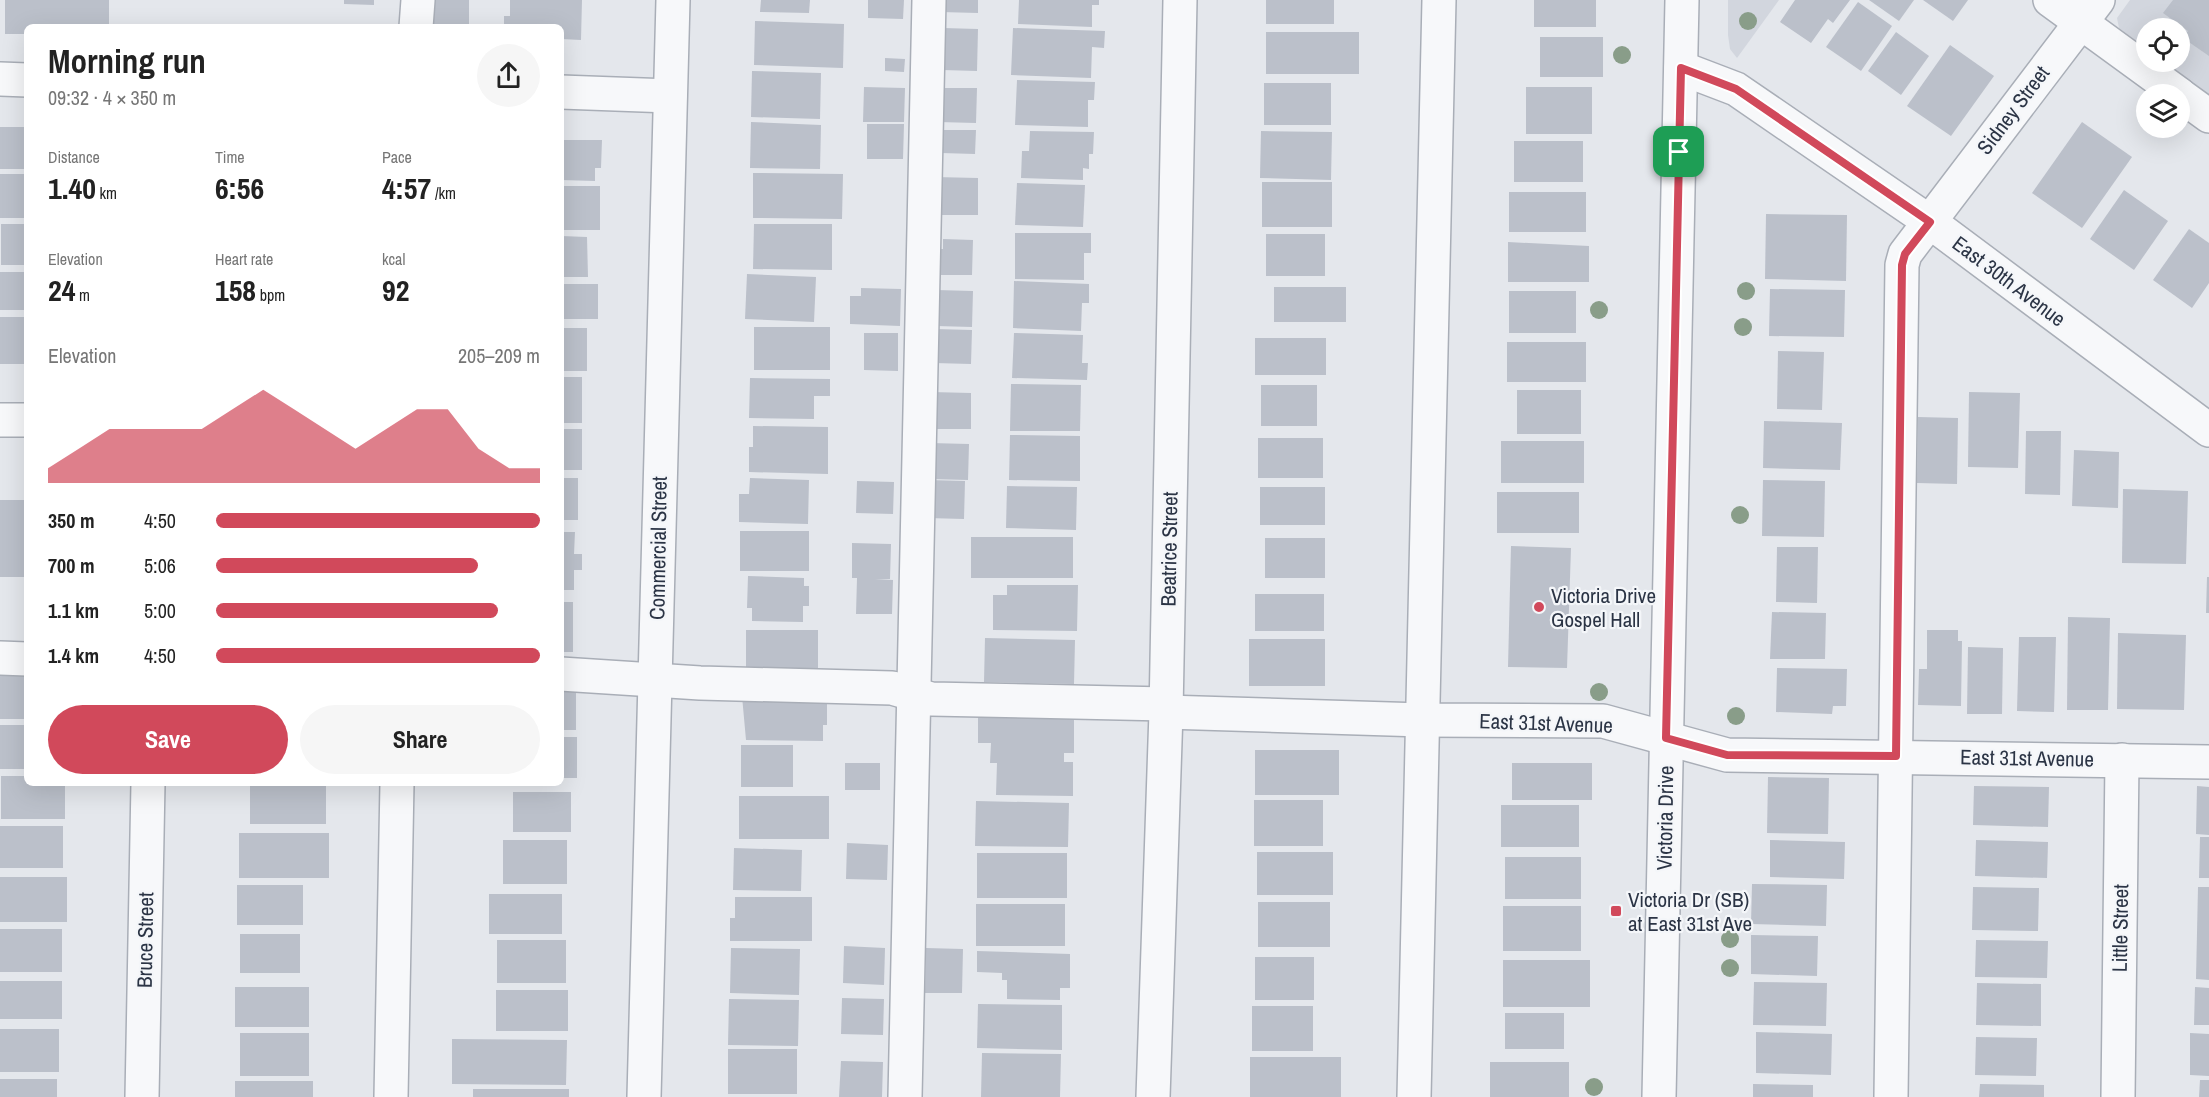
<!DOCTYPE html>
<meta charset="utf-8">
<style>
:root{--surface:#fff;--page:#f6f6f6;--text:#222;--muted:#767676;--accent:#d1495b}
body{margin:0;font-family:"Archivo Narrow",sans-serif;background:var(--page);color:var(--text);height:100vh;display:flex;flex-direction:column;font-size:22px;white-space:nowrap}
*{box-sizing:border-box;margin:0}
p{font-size:20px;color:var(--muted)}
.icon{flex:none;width:33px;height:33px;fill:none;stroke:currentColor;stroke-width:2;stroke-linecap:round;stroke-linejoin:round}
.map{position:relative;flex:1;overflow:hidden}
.panel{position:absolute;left:24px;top:24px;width:540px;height:762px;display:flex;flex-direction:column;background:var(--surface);border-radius:9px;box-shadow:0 6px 24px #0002}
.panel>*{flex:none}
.controls{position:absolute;left:2136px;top:18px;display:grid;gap:12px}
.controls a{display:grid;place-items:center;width:54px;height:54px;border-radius:50%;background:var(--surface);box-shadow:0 6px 24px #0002;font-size:30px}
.pin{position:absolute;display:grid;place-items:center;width:51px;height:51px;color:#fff;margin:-26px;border-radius:12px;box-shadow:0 3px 9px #0006}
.round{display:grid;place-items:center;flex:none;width:63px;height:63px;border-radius:32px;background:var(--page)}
.summary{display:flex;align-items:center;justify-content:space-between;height:102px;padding:0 24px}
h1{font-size:33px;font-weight:700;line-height:45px}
.stats{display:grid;grid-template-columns:repeat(3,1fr);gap:9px;height:102px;padding:6px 24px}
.stats div{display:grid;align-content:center}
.stats b{font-size:30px;font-weight:700}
.stats small{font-size:16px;font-weight:400}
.stats p{font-size:16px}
.chart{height:168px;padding:12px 24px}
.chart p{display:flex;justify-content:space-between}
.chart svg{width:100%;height:108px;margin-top:6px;fill:var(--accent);opacity:.7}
.cta{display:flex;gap:12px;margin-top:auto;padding:12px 24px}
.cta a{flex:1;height:69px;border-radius:36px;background:var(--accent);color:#fff;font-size:24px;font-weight:700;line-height:69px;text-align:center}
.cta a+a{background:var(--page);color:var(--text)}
ul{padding:0 24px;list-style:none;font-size:20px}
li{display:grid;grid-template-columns:96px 72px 1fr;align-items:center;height:45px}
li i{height:15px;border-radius:8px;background:var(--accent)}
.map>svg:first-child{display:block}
.built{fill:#d2d6de}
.building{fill:#bbc0ca}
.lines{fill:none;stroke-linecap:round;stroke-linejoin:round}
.minor-casing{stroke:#a9aeb7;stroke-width:36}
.minor{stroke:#f7f8fa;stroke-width:33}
.tree{fill:#899d89}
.route-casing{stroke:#fff;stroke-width:12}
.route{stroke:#d1495b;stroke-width:8}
.poi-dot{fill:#d1495b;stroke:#f4f6f9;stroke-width:2}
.labels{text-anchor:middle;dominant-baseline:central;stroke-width:4.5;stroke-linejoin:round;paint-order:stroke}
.street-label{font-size:21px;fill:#2b3445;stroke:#f4f6f9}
.poi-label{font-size:21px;fill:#2b3445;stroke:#f4f6f9;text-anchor:start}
</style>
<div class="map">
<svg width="2209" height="1097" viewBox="0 0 2209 1097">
<rect width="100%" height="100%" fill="#e4e7ec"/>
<g class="built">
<polygon points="1728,0 1779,0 1737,58 1730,49 1728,35"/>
<polygon points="2130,0 2209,0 2209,95 2165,62 2180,62 2180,28 2146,28 2146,48 2119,28 2117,18"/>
</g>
<g class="building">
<polygon points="5,0 109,0 109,27 27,27 27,34 5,34"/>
<polygon points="344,0 374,0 374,5 344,4"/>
<rect x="428" y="0" width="41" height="27"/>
<polygon points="510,0 582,0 581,40 561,39 561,27 504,27 504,16 510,16"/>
<polygon points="761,0 810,0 809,13 760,12"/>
<polygon points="868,0 904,0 903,19 868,18"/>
<polygon points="940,0 978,0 978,13 940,12"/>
<polygon points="1019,0 1099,0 1099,5 1092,5 1092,27 1018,24"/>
<rect x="1266" y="0" width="68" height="24"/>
<rect x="1534" y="0" width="62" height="27"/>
<polygon points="1795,0 1850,0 1833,23 1828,19 1811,43 1780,22"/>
<polygon points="1869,0 1914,0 1899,21"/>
<polygon points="1923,0 1968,0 1953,21"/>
<polygon points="2173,0 2209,0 2209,56 2183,38 2188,31 2163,13"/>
<polygon points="1858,2 1892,26 1861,71 1826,47"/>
<polygon points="755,21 844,24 843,68 754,65"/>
<polygon points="943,28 978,29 977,71 942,70"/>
<polygon points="1013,28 1105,31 1104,48 1092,47 1091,78 1011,75"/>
<rect x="1266" y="32" width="93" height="42"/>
<polygon points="1896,32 1929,56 1901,95 1868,71"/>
<rect x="1540" y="37" width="63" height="40"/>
<polygon points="1950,45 1994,76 1951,136 1907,106"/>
<polygon points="885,58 905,59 904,72 885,71"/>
<polygon points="752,71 821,73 820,119 751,117"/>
<polygon points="1017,80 1095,82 1094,100 1088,100 1088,127 1015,125"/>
<rect x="1264" y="83" width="67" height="42"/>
<polygon points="864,87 905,88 904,122 863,122"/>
<rect x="1526" y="87" width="66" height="47"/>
<polygon points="939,88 977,88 976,123 938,122"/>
<polygon points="751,122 821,125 820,169 750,168"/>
<polygon points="2082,122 2132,157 2082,228 2032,193"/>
<polygon points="867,124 904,124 903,159 867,159"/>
<rect x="0" y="127" width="27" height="42"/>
<polygon points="941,130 976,130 975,154 941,153"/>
<polygon points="1030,131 1094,132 1093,154 1089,154 1089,169 1083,168 1083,180 1021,178 1022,151 1029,151"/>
<polygon points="1261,131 1332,132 1331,180 1260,178"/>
<polygon points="561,140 602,140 601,168 595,168 595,181 561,180"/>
<rect x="1514" y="141" width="69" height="41"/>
<polygon points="753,173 843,174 842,219 753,218"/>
<rect x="0" y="174" width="27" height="44"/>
<polygon points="935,177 978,178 978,215 934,215"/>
<rect x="1262" y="182" width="70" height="45"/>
<polygon points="1017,183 1085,185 1083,227 1015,225"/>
<rect x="561" y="186" width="39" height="44"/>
<polygon points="2124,190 2168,221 2134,270 2090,239"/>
<rect x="1509" y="192" width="77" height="40"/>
<polygon points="1766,214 1847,215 1846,281 1765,279"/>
<rect x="1" y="224" width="26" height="41"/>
<polygon points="754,224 832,224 832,270 753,269"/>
<polygon points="2189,229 2209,243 2209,283 2192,308 2153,280"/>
<polygon points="1015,233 1091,233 1091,253 1084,253 1084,280 1015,279"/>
<rect x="1266" y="234" width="59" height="42"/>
<polygon points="561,236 587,237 588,277 561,277"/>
<polygon points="943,239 973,240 972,275 934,275 934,249 943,249"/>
<polygon points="1508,242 1589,246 1589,282 1508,282"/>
<rect x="0" y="272" width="27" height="38"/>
<polygon points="747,274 816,277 814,322 745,319"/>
<polygon points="1014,281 1089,284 1089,303 1082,303 1081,331 1013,328"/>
<rect x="561" y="284" width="37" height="35"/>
<rect x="1274" y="287" width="72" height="35"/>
<polygon points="861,288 901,289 900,326 850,324 850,296 861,296"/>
<polygon points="1770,289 1845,290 1844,337 1769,336"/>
<polygon points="936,290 973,291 972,327 936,326"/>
<rect x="1509" y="291" width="67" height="42"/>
<rect x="0" y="317" width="27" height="47"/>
<rect x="754" y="327" width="76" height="43"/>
<rect x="561" y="328" width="26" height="43"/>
<polygon points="935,329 972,330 971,364 934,363"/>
<polygon points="864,333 898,333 898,371 864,370"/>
<polygon points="1014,333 1083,335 1082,363 1088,363 1087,380 1012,378"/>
<rect x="1255" y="338" width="71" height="37"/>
<rect x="1507" y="342" width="79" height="40"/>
<polygon points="1778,351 1824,352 1822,410 1777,409"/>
<rect x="561" y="377" width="21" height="46"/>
<polygon points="750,378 830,379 830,396 814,396 814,419 749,418"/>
<polygon points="1011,384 1081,385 1080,431 1010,431"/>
<rect x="1261" y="385" width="56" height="41"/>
<rect x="1517" y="390" width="64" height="44"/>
<polygon points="931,392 971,393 971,429 930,429"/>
<polygon points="1969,392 2020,393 2018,468 1968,467"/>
<polygon points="1918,417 1958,418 1957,484 1917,483"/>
<polygon points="1764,421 1842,423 1840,470 1763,468"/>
<polygon points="753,426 828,427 828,474 749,472 749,447 753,447"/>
<rect x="561" y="429" width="21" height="41"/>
<polygon points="2026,431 2061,431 2060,495 2025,494"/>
<polygon points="1010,435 1080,436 1080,481 1009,480"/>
<rect x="1258" y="438" width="65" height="40"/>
<rect x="1501" y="441" width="83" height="42"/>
<polygon points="930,443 969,444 968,480 929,479"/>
<polygon points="2074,450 2119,452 2118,508 2072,506"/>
<rect x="561" y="478" width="17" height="42"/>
<polygon points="750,478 809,480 808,524 739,522 739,494 749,494"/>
<polygon points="928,480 965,481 964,519 927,518"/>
<polygon points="1763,480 1825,481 1824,537 1762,536"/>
<polygon points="857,481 894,482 893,514 856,513"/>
<polygon points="1007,486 1077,487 1076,530 1006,528"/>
<rect x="1260" y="487" width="65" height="38"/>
<polygon points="2123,489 2188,491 2186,564 2122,563"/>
<rect x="1497" y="492" width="82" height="41"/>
<rect x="0" y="500" width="27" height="77"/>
<rect x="740" y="531" width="69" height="40"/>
<polygon points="561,532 575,532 574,554 582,554 582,570 574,570 574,590 561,590"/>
<rect x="971" y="537" width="102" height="41"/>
<rect x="1265" y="538" width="60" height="40"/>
<polygon points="852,543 891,544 890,579 875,579 893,580 892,614 856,614 857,578 852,578"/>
<polygon points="1511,546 1571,548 1567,668 1508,667"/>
<polygon points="1777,547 1818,547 1817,603 1776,602"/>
<polygon points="748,576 804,578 804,586 809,586 809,606 803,606 803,622 752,621 752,608 747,608"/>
<polygon points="2207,577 2209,577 2209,613 2206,613"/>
<polygon points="1007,585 1078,585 1077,631 993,630 993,595 1007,595"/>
<rect x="1255" y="594" width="69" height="37"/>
<rect x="561" y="602" width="12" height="50"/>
<polygon points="1772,612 1826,613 1825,659 1770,659"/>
<polygon points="2068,617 2110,618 2108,710 2067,710"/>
<rect x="746" y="630" width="72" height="43"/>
<polygon points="1927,630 1958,630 1958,641 1962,641 1961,706 1918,705 1919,669 1927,669"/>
<polygon points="2118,633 2186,635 2184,710 2117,709"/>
<polygon points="2019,637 2056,637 2054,712 2017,711"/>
<polygon points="985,638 1075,640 1074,684 984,682"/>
<rect x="1249" y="639" width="76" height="47"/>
<polygon points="1968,647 2003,648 2002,714 1967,714"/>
<polygon points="1777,668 1847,669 1846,706 1833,706 1832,714 1776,712"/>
<rect x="0" y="675" width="27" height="44"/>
<rect x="561" y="686" width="15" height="44"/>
<polygon points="742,696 827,697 827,725 823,725 823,741 746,740"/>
<polygon points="978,716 1074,717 1074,753 1064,753 1064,762 1073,762 1073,796 996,795 997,763 990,763 991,743 978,743"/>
<rect x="0" y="725" width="27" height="44"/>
<rect x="561" y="737" width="16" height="41"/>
<rect x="741" y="745" width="52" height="42"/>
<rect x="1255" y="750" width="84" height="45"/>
<rect x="845" y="763" width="35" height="27"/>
<rect x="1512" y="763" width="80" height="37"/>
<polygon points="1,776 27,776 27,783 65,783 65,819 1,819"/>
<polygon points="1768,777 1829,778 1828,834 1767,833"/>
<rect x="250" y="784" width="76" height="40"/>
<polygon points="1974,786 2049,787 2048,827 1973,825"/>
<polygon points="2197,786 2209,787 2209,835 2196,834"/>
<rect x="513" y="792" width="58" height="40"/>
<rect x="739" y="796" width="90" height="43"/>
<rect x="1254" y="800" width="69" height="46"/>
<polygon points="976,801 1069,803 1068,847 975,846"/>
<rect x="1501" y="805" width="78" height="42"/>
<rect x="0" y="826" width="63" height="42"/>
<rect x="239" y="833" width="90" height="45"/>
<polygon points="2200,837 2209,837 2209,878 2199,878"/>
<rect x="503" y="840" width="64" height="44"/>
<polygon points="1770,840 1845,842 1844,879 1770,877"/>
<polygon points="1976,840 2048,842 2047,878 1975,876"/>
<polygon points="847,843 888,845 887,880 846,879"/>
<polygon points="734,848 802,850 801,891 733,890"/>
<rect x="1257" y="852" width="76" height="43"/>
<rect x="977" y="853" width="90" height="45"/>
<rect x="1505" y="857" width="76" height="42"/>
<rect x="0" y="877" width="67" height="45"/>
<polygon points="1752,884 1827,885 1826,926 1751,924"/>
<rect x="237" y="885" width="66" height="40"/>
<polygon points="1973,887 2039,888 2038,931 1972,930"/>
<polygon points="2198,887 2209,887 2209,980 2196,979"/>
<rect x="489" y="894" width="73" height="40"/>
<polygon points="735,897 812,897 812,941 730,941 730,918 735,918"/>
<rect x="1258" y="902" width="72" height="45"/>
<rect x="976" y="904" width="89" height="42"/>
<rect x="1503" y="906" width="78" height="45"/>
<rect x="0" y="929" width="62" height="43"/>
<rect x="240" y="934" width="60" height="39"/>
<polygon points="1751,935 1818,936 1817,976 1751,974"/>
<rect x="497" y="940" width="69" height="43"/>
<polygon points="1976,940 2048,941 2047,978 1975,977"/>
<polygon points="844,946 885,948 884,985 843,983"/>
<polygon points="731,948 800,949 799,995 730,993"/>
<polygon points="926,948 963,949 962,993 925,993"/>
<polygon points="977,951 1070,954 1070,988 1060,988 1060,1000 1007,999 1007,980 1002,980 1002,973 977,972"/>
<rect x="1255" y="957" width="59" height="43"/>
<rect x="1503" y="960" width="87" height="47"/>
<rect x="0" y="981" width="62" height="38"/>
<polygon points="1754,982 1827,983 1826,1026 1753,1025"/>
<polygon points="1977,983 2041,984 2041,1026 1976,1025"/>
<rect x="235" y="987" width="74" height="40"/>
<polygon points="2195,987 2209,988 2209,1025 2194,1025"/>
<rect x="496" y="990" width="72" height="41"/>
<polygon points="842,998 884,999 883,1035 841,1034"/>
<polygon points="729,999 799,1000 798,1046 728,1045"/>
<polygon points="978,1004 1062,1005 1062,1050 977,1048"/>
<rect x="1252" y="1006" width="61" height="45"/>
<rect x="1505" y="1013" width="59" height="36"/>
<rect x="0" y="1029" width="59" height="43"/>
<polygon points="1756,1032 1832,1034 1831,1075 1756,1073"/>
<rect x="240" y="1033" width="69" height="43"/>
<polygon points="2190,1033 2209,1034 2209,1076 2190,1075"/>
<polygon points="1976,1037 2037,1038 2036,1076 1975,1075"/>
<polygon points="452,1039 567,1040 566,1085 452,1084"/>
<rect x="728" y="1049" width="69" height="45"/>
<polygon points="982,1053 1061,1054 1060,1097 981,1097"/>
<rect x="1250" y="1057" width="91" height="40"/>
<polygon points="841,1061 883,1062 882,1097 839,1097"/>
<rect x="1490" y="1062" width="79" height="35"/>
<rect x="0" y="1079" width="57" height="18"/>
<polygon points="2200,1080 2209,1080 2209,1097 2199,1097"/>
<rect x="235" y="1081" width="78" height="16"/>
<polygon points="1753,1084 1813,1085 1813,1097 1753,1097"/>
<polygon points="1980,1084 2044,1085 2044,1097 1979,1097"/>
<rect x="473" y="1089" width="96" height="8"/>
</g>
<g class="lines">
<g class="minor-casing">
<g id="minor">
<polyline points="2050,0 2179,94"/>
<polyline points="416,27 418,0"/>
<polyline points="1681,68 1736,89 1930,222 2209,430"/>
<polyline points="0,79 27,80"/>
<polyline points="561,92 670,96"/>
<polyline points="2180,95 2209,116"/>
<polyline points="0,420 27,420"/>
<polyline points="0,658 27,659"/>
<polyline points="561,674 700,683 892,688 931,699 1166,704"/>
<polyline points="1166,712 1422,720 1603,721 1727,755 2209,762"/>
<polyline points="142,1097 148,783"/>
<polyline points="391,1097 397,783"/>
<polyline points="644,1097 673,0"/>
<polyline points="905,1097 929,0"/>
<polyline points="1153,1097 1166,712 1180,0"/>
<polyline points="1414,1097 1439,0"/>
<polyline points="1659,1097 1682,0"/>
<polyline points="1891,1097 1902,265 1905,254 2098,0"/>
<polyline points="2118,1097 2122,760"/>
</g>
</g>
<use href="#minor" class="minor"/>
</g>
<g class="tree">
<circle cx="1748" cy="21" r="9"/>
<circle cx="1622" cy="55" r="9"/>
<circle cx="1746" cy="291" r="9"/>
<circle cx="1599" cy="310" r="9"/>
<circle cx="1743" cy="327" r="9"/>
<circle cx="1740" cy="515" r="9"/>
<circle cx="1599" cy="692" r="9"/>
<circle cx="1736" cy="716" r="9"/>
<circle cx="1730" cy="939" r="9"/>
<circle cx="1730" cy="968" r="9"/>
<circle cx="1594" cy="1087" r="9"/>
</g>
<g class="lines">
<g class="route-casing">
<polygon id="route" points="1681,68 1736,89 1930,222 1905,254 1902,265 1896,756 1727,755 1666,738"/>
</g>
<use href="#route" class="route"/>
</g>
<g class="poi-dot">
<circle cx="1539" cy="607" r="6"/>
<rect x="1610" y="905" width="12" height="12" rx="3"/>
</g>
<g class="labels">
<g class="street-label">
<text transform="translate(2013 110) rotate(-53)">Sidney Street</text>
<text transform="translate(2009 281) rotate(37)">East 30th Avenue</text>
<text transform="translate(658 548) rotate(-89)">Commercial Street</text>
<text transform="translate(1169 549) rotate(-89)">Beatrice Street</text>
<text transform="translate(1546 723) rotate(2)">East 31st Avenue</text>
<text transform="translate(2027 758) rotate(1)">East 31st Avenue</text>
<text transform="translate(1665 818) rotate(-89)">Victoria Drive</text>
<text transform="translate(2120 928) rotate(-89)">Little Street</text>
<text transform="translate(145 940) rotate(-89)">Bruce Street</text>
</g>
<g class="poi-label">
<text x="1551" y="595">Victoria Drive<tspan x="1551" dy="24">Gospel Hall</tspan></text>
<text x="1628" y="899">Victoria Dr (SB)<tspan x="1628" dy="24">at East 31st Ave</tspan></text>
</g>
</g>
</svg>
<div class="controls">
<a><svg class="icon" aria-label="locate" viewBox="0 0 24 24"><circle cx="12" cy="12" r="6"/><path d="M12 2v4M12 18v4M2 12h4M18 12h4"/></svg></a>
<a><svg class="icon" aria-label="layers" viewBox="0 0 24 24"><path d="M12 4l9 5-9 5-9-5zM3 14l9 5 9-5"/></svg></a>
</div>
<div class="pin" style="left:1679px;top:152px;background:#1e9e55"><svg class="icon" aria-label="arrive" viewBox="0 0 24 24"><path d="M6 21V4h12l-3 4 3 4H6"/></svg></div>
<section class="panel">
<div class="summary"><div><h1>Morning run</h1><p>09:32 · 4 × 350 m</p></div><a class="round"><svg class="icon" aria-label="share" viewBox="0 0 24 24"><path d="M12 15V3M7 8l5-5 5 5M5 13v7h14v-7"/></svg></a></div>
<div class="stats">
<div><p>Distance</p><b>1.40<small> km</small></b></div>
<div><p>Time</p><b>6:56</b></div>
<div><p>Pace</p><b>4:57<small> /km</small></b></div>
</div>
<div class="stats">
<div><p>Elevation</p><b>24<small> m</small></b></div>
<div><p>Heart rate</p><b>158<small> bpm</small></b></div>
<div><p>kcal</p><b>92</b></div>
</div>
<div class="chart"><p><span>Elevation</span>205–209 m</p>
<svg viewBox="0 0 160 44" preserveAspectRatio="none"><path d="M0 44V38L10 30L20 22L30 22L40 22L50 22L60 14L70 6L80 14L90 22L100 30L110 22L120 14L130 14L140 30L150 38L160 38V44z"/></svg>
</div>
<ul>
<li><b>350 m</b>4:50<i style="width:100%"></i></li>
<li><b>700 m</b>5:06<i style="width:81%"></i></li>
<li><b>1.1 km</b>5:00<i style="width:87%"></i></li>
<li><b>1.4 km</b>4:50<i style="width:100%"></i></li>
</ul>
<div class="cta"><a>Save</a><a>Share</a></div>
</section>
</div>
